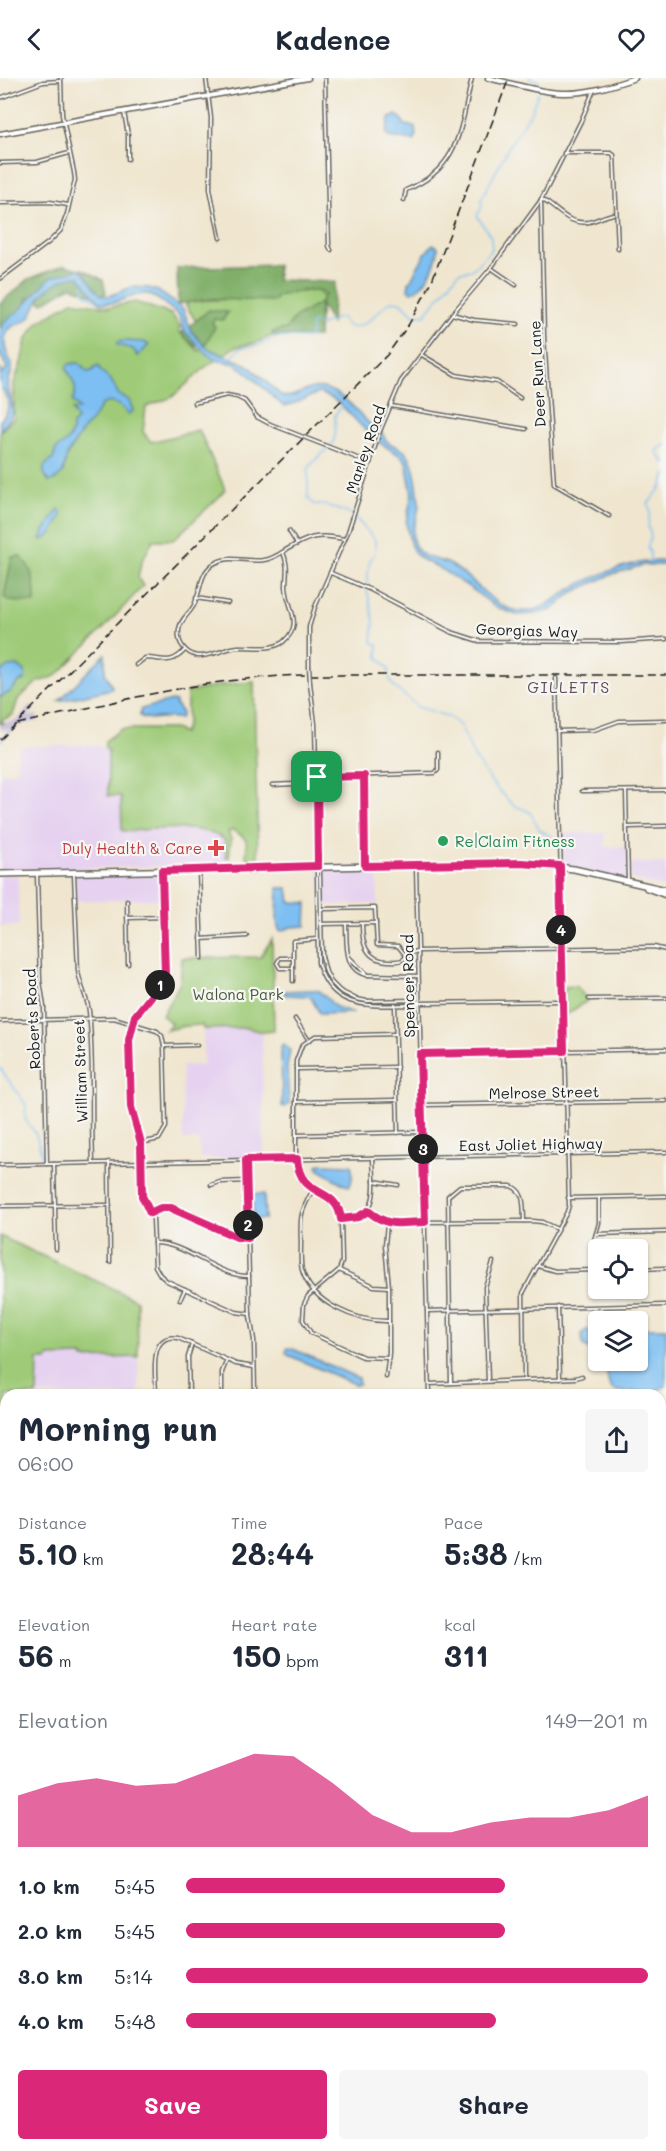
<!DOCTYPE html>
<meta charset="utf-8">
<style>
:root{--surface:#fff;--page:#f6f6f7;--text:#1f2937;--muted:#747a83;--accent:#db2777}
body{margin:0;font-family:Mali,sans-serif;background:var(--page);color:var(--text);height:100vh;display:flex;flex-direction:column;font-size:22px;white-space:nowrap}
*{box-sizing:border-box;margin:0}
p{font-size:20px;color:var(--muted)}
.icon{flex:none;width:33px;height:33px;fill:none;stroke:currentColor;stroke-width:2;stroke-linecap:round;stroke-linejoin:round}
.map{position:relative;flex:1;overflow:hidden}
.sheet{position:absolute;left:0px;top:1311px;width:666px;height:762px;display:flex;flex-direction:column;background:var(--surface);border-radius:18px 18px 0 0;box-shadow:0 2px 4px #0004}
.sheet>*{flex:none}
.fabs{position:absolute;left:588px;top:1161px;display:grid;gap:12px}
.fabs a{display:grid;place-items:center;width:60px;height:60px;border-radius:6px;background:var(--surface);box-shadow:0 2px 4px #0004;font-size:30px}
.pin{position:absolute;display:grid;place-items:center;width:51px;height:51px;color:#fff;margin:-26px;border-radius:12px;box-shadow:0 3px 9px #0006}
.km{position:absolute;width:30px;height:30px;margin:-15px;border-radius:50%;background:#222;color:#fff;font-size:16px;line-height:30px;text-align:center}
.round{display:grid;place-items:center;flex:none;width:63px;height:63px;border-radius:6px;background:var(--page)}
.headline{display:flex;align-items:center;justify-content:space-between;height:102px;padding:0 18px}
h1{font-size:33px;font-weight:700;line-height:45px}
.metrics{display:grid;grid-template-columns:repeat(3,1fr);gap:9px;height:102px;padding:6px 18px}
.metrics div{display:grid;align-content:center}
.metrics b{font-size:30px;font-weight:700}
.metrics small{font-size:16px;font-weight:400}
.metrics p{font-size:16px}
.chart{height:168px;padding:12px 18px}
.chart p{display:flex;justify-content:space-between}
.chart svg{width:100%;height:108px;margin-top:6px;fill:var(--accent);opacity:.7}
.cta{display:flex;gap:12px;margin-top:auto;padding:12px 18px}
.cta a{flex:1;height:69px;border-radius:6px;background:var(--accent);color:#fff;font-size:24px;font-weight:700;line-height:69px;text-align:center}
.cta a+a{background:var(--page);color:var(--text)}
ul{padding:0 18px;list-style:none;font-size:20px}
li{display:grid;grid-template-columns:96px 72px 1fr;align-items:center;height:45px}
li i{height:15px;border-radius:8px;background:var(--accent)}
header{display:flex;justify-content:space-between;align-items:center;height:78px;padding:0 18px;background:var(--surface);font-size:27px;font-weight:700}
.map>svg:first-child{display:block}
.built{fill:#e6d2f0}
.industrial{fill:#c8bfd8}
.green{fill:#9fcb78;stroke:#5e744a;stroke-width:1.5}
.forest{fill:#7faf68;stroke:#4e6642;stroke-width:1.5}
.water{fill:#7dbff2;stroke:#4c6e87;stroke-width:1.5}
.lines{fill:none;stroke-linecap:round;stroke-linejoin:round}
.stream{stroke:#7dbff2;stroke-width:1.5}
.minor-casing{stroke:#66635b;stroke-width:5}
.tertiary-casing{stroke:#66635b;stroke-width:7}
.secondary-casing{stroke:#66635b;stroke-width:8}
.primary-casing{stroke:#66635b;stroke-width:8}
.minor{stroke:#fff;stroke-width:2}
.tertiary{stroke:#fff;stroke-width:4}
.secondary{stroke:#fff;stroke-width:4.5}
.primary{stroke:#fff;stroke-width:5}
.rail{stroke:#1c1c1c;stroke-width:1.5;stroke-dasharray:9 4.5;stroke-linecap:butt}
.minor-bridge-casing{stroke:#66635b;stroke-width:5;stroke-linecap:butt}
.minor-bridge{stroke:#fff;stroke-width:2}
.route-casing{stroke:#fff;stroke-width:12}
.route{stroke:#db2777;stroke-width:8}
.leisure-dot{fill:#2e9e5b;stroke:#f6f6f2;stroke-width:2}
.health-dot{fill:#e0444e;stroke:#f6f6f2;stroke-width:2}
.labels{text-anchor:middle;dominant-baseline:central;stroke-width:4.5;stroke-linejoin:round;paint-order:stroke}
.street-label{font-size:15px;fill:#1c1c1c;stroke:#f6f6f2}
.leisure-label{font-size:15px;fill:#27864d;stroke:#f6f6f2;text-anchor:start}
.health-label{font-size:15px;fill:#be3a42;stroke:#f6f6f2;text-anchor:end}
.park-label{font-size:15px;fill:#4a593c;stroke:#f6f6f2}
.neighbourhood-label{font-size:16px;letter-spacing:1.5px;fill:#614e5a;stroke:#f6f6f2}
</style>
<header><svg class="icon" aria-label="back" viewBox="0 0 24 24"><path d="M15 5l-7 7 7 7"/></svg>Kadence<svg class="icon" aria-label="heart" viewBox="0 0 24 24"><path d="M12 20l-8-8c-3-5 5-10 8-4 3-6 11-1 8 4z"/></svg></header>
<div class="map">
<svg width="666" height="2073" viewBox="0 0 666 2073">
<rect width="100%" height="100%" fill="#f6f6f2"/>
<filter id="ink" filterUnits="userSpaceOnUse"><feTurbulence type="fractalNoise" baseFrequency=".0167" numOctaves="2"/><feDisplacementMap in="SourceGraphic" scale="12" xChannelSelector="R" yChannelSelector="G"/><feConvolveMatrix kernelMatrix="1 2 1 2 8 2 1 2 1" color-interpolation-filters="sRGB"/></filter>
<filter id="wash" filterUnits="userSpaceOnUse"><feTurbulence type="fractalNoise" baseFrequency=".008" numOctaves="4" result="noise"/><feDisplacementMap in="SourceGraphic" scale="24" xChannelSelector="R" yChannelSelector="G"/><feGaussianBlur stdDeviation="1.35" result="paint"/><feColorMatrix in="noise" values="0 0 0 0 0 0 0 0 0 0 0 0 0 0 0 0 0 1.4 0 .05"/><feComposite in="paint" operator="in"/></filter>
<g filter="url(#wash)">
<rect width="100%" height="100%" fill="#f0e6cf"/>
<g class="built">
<polygon points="92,667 108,671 108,717 121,717 122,752 198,751 218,757 225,762 226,787 0,792 0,694 14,694 17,691 18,672 24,668"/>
<polygon points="561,755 605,755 605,769 628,769 628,804 560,788"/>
<polygon points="631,785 666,785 666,810 631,801"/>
<polygon points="377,788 378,826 321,827 319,789"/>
<polygon points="160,795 162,821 75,823 75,796"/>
<polygon points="0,797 18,797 19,848 0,848"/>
<polygon points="247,950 262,954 264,1080 200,1080 199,1062 183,1062 182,987 203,987 203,951"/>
<polygon points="84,1278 83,1281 138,1279 139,1317 37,1317 37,1282 47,1282 49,1279"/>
</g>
<g class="industrial">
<polygon points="31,627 35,630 28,639 37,637 38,643 19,647 0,665 0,660 9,651 0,652 0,646 17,642"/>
<polygon points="0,1381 6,1381 6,1511 0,1512"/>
</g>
<g class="green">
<polygon points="308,213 319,213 323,220 320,238 255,265 235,269 207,288 172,319 146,329 143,354 151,364 199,352 225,411 219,419 173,462 153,462 141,485 138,500 143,508 105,549 57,597 46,602 39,603 18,621 13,637 0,643 4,645 0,646 0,354 14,340 14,305 21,285 26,262 38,245 72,223 110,229 135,224 171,236 180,248 179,253 199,273 206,260 186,227 190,223 276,219 283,216"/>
<path d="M254,604l4,179h-6l-6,-4c2,-18 2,-18 -13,-27l-5,2 3,7 -2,19 -3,-1 -1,-17c-25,-18 -73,-10 -103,-9l-1,-35h-13v-46l-3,-2v-7l16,-12h54l8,5 4,-11v-31l36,-7z"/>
<polygon points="272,861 274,953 262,954 247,950 203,951 202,947 185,948 166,952 171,945 162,937 180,905 182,880 260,879"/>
<polygon points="576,908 586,920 587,923 564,938 564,909"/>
<polygon points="0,1158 137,1222 138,1279 83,1281 83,1278 50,1279 47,1282 38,1282 37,1317 6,1317 6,1376 0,1377"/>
</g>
<g class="forest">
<polygon points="64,187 85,192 103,202 106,215 98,219 71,208 43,225 29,219 22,232 0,249 0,225 29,201"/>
<path d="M277,187v15l58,2 -4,41 -11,-19 -2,33 -44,-1 -2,-4 14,-3 10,-12 24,-14 5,-9c-15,-7 -32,-1 -48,2l-3,5 -62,-2 -34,5 -1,-36z"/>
<polygon points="209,232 228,234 223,242 214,241 212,244 215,249 206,265 195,269 181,255"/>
<path d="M20,478c14,13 15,28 15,47l-26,-2 -5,-4 8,-40z"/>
<rect x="660" y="1361" width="6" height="68"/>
</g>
<g class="water">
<polygon points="396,37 401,40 405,47 415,49 416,60 414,63 389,59 386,56 389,41"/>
<path d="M433,166l5,3c0,14 -12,41 -27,45l-3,-3 1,-6 16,-29z"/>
<path d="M80,191c8,5 13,19 21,26l8,1 23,-9 17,1 9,3 25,18 9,23 15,16 41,17 34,31c17,4 25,-15 47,-6 17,6 29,23 42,35 3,2 9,5 11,8 3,4 2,8 7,10 8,4 14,5 19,12 7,10 10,37 11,49 0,14 -10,25 -5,39 5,17 25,15 37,22 22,12 39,39 63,45 28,7 44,-16 66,-26 28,-14 55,-24 86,-23v4h-22l-31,9 -40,18 -21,18 -18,4 -18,1 -20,-8 -27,-20 -33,-21 -14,-6 -7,-7 -4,-7 -5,-23 6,-29 -6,-33 -5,-5 -26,-16 -33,-34 -10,-8 -12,-5c-12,3 -24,12 -37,13l-40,-37 -8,-5 -19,-4 -7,-4 -24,-24 -6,-17 -21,-16 -10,-5h-9l-26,9h-13l-21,-27c-15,0 -32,11 -40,23 -4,6 -5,14 -11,20 -10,8 -19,3 -23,20 -2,11 5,18 7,27 1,5 -2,9 -3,14 -5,23 17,26 -9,50v-9c16,-18 5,-22 0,-38 0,-4 0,-11 0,-15l3,6 4,-6 -7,-14v-22l3,-8 6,-6 9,-6 33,-35z"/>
<polygon points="124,263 144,264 149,267 138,278 133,271 117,267 117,264"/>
<path d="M79,285l8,9 5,-1 6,-6 2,5 11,10 8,15 10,5 4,11 -5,3c-7,-9 -16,-15 -27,-9l-9,16 -7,6 -18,28 -4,18 -7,6 -7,3 -5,-9v-7l9,-7 3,-10c10,-6 17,-11 16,-24l5,-5 -5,-10 7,-1 -7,-8c8,-14 -1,-22 -6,-34l3,-3z"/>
<path d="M59,431l3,6c-5,10 -9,22 -21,25l3,-9z"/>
<polygon points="105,576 105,595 112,608 111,611 59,623"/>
<polygon points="17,588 25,593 25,602 19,604 10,614 0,620 0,594 9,589"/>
<path d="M172,623l4,1v3l6,8 -2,6c-14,-5 -28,4 -40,-3l1,-7z"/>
<polygon points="278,810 288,810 290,824 307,825 306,848 291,849 282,853 279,852 277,844"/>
<polygon points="313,912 319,913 336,929 354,935 320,936 310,918 285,917 283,913"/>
<polygon points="283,966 290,972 287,989 289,1026 285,1029 282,1028 281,968"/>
<path d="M321,1086l30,1c2,6 2,16 -2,21l-4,-1 -27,-16 -1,-4z"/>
<polygon points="252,1116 264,1116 265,1141 253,1141"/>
<path d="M638,1250h28v58c-10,7 -41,7 -53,4 -8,-7 -4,-20 -9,-29l34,-1z"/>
<polygon points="586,1252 598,1252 598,1277 583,1268 582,1255"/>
<polygon points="287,1270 293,1271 358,1300 359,1306 356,1307 288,1277 286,1275"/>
</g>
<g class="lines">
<g class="stream">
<polyline points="529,0 538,3 539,10"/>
<polyline points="84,206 84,215 97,222"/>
<path d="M232,279l8,-9 19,-3 19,-8 30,1 3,-3v-11l2,-2 9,3 18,-8 9,10c20,1 27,-16 42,-26l10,1 13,13h11l34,-43 13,-2 20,-21 -1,-12 -14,-21 5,-10 -1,-6 27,-52 23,-36 7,-19"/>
<polyline points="0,305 4,312"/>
<path d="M342,328l-7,9c3,41 -8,27 -27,54v29l6,6 11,1 28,10 22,25v9"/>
<polyline points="666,367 656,373 666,386"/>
<polyline points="650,483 650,474 647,470 651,459 648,448 650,434 648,426 662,408 666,396"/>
<path d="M367,508c0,-2 2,-23 3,-25 1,-3 4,-5 5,-8"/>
<polyline points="367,512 374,543 372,564 378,567 378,579 388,590 389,595"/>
<polyline points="389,599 393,608 418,629 449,639 457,645 461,649 474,679 493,706 513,727 530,734 540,752 558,763"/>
<polyline points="0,990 26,1027 25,1041 36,1056 43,1081"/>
<polyline points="660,1414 666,1412"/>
<polyline points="0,1504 3,1506 3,1513 6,1514"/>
</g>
</g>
</g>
<g filter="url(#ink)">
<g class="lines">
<g class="minor-casing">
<g id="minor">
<polyline points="206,0 211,40 210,111 220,160"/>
<polyline points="325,0 329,168 331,172"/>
<polyline points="0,20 43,4 60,3"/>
<polyline points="124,34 128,57 128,81"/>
<polyline points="564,75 611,75 614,77 618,171"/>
<polyline points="0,85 37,84 69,75"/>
<path d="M541,121c16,8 27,27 48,23 8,-2 15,-6 24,-8"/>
<path d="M404,122l2,-10c54,-22 54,-61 66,-112"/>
<polyline points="541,122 544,259 554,406 609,438"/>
<polyline points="0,125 50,124 68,127"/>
<polyline points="491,190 516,207"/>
<polyline points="0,201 49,164 61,152 67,136 75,102 74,94 62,37 61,0"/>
<polyline points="452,236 474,242 518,246"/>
<polyline points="422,277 456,297 497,304 520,320"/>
<polyline points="194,325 227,317 237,319 245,323 257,339 270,346 370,385"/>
<polyline points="391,328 526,351"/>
<polyline points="289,453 297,466"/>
<path d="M283,474c6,15 3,21 3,35 1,21 19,37 -3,55 -12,9 -31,4 -45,5 -13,1 -26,10 -40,9 -7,-1 -11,-4 -15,-9 -4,-5 -5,-11 -4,-17 1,-10 9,-15 14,-23 9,-15 5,-34 22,-44 16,-9 32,0 49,-3 8,-1 14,-5 20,-9 24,-14 33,-18 60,-12"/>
<polyline points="331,495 371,512 451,554 479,563 621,564 666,561"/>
<polyline points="196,520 228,525"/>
<path d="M136,587l9,-7c19,0 25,8 40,-8"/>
<polyline points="309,588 309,549 315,529 348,454 380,353 401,303 452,236 491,190 541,122 581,43 593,14"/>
<polyline points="310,605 315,646 318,788 320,795 322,878 326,894 331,904 340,913 356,921 367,923 414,922 419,925"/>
<polyline points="557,653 594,652 619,643 666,642"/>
<polyline points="364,698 365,788"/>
<polyline points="272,707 293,706 306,701 317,699 435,695 438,692 438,674"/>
<polyline points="582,713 666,712"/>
<polyline points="626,713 628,803"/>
<polyline points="628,749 666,748"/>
<polyline points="416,789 429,1317"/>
<polyline points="199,792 202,880"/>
<path d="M317,792l1,93c14,50 55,42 96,42l5,-2 144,-2"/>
<polyline points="162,793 166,887 161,906 135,938 129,962 131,1029 141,1065 142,1118 153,1141 155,1188 160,1197 167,1203 236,1234 250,1236"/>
<polyline points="37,796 40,903 44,929 47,1086"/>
<path d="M74,796l4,97c2,14 9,26 11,40 5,50 2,102 4,152"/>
<polyline points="127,823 128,886"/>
<polyline points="321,831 375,830 377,867 398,868 406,878"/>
<polyline points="127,840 164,839"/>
<polyline points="320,846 376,845"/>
<path d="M346,846c1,18 -3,47 21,51l-18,-18"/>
<path d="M362,846c0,18 3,36 26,37 4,0 9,1 14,-1 7,-3 7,-8 16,-9l236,-4 12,3"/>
<polyline points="201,861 247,858"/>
<polyline points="292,880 280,880 277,885 280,890 292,890"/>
<polyline points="367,897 418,898"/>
<polyline points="293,903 293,863 317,861"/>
<polyline points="589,921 666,920"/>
<polyline points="395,926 398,1055"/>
<polyline points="295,941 308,961"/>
<polyline points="0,943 114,940 157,953 162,958 164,968 166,1049 159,1061 141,1065"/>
<polyline points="164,968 197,967"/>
<polyline points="420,976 666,971"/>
<polyline points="296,991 397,989"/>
<polyline points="296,1024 397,1022"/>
<polyline points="422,1027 666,1023"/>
<polyline points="296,1057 422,1054"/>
<polyline points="246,1082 250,1238 254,1262 255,1317"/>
<polyline points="109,1084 110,1184"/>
<polyline points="54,1086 56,1171"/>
<polyline points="0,1087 666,1074"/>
<polyline points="374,1103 398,1107"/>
<polyline points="211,1107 220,1104 247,1103"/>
<path d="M313,1112c-13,22 -13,27 -12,52 0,9 -1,20 1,28 10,34 55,52 87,51"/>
<polyline points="568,1120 666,1118"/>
<polyline points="0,1128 110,1127"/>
<polyline points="368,1133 380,1142 396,1147 419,1144 532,1143 542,1144 557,1151"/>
<polyline points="150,1135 163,1130 173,1131 237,1159 248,1160"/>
<path d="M341,1141c40,0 33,-31 32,-61"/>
<polyline points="596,1156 666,1154"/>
<path d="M154,1165c34,0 63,34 95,33"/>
<polyline points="538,1188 555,1193 598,1192"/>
<polyline points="638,1191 666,1190"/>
<polyline points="339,1192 374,1208 389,1209"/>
<polyline points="594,1192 593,1166 599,1145 599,1120"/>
<polyline points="180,1222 185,1211"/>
<polyline points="558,1229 560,1301"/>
<polyline points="427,1233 666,1227"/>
<polyline points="389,1280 363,1279 311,1255 303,1242 304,1226 308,1218 339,1192 342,1184 341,1141 340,1131 337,1125 307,1107 298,1094 296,1075 296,983 302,967 315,958 396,956"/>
<polyline points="386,1299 389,1275 389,1209 385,1167 387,1146"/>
<polyline points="524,1302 523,1215 567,1134 569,1127 556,600"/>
<polyline points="488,1303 485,1209 493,1184"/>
<path d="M451,1305l-3,-187 12,-10h51c15,6 12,21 13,35"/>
<polyline points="429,1306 576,1300 582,1298"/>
<path d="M156,1317c0,-19 -9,-62 22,-57l58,26 18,3"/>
<polyline points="189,1317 188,1279 192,1266"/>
<polyline points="222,1317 222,1294 227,1282"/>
<polyline points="660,1362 666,1362"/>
<polyline points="0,1380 6,1380"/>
<polyline points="660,2015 666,2011"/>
<polyline points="208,2067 212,2073"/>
<polyline points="247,2067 248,2073"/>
<polyline points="282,2067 283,2073"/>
<polyline points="322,2067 322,2073"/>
<polyline points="449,2067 449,2073"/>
<polyline points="627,2067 628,2073"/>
<polyline points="34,2072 58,2073"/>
<polyline points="137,2073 138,2067"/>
<polyline points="178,2073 178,2067"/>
</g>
</g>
<g class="tertiary-casing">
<g id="tertiary">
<path d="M488,0c24,5 49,14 74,15 25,1 49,-7 73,-15"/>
<polyline points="0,56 308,0"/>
</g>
</g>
<g class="secondary-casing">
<g id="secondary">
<polyline points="660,1945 666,1944"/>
<polyline points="0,1956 6,1956"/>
<polyline points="0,1962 6,1961"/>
</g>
</g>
<g class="primary-casing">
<g id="primary">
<polyline points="0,796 520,785 574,791 666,812"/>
<polyline points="647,810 666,817"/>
</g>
</g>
<use href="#minor" class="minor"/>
<use href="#tertiary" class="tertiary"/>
<use href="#secondary" class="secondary"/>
<use href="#primary" class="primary"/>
<g class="rail">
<path d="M17,646c98,-22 194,-48 295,-49h354"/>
<polyline points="0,662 387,277 409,246 431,205 509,0"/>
<polyline points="0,1590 6,1590"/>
<polyline points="660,1637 666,1638"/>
</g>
<g class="minor-bridge-casing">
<polyline id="minor-bridge" points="309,588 310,605"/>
</g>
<use href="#minor-bridge" class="minor-bridge"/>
</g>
</g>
<g class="lines" filter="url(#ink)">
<g class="route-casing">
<path id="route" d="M364,698l1,90 156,-3 39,3 4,185 -144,3 5,168c-26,0 -34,7 -57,-11l-10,6 -17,2c-4,-34 -41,-19 -44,-60l-51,1 2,78 -11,-1 -66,-29h-10l-11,5 -8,-17 -1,-53 -10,-36 -2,-67 6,-24 26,-32 4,-9 -3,-104 156,-5 -1,-89z"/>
</g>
<use href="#route" class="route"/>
</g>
<circle class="leisure-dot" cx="443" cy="763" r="6"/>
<path class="health-dot" d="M213 761h6v6h6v6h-6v6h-6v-6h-6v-6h6z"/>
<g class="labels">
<g class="street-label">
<text transform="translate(537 296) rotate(-93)">Deer Run Lane</text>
<text transform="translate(365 371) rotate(-71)">Marley Road</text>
<text transform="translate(527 552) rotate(2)">Georgias Way</text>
<text transform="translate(408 908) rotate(-91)">Spencer Road</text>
<text transform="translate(32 941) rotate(-93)">Roberts Road</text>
<text transform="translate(80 993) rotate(-92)">William Street</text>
<text transform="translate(544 1014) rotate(-1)">Melrose Street</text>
<text transform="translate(531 1066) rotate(-1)">East Joliet Highway</text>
</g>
<g class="leisure-label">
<text x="455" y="763">Re|Claim Fitness</text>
</g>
<g class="health-label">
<text x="202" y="770">Duly Health &amp; Care</text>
</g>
<g class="park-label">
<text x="238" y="916">Walona Park</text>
</g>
<g class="neighbourhood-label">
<text x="569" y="608">GILLETTS</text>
</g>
</g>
</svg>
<div class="fabs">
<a><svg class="icon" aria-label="locate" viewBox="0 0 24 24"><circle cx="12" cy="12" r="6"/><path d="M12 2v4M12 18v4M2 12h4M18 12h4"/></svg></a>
<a><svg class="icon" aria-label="layers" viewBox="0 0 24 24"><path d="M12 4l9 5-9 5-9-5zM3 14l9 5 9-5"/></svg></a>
</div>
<div class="pin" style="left:317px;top:699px;background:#1e9e55"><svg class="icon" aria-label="arrive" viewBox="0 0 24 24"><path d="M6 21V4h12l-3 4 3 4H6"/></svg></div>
<b class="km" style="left:160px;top:907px">1</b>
<b class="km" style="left:248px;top:1147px">2</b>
<b class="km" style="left:423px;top:1071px">3</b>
<b class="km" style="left:561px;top:852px">4</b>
<section class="sheet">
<div class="headline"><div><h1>Morning run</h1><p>06:00</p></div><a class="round"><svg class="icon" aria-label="share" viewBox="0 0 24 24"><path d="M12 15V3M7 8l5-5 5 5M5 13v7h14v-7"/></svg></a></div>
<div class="metrics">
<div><p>Distance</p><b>5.10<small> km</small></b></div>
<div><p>Time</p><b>28:44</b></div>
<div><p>Pace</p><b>5:38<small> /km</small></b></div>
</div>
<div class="metrics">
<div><p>Elevation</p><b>56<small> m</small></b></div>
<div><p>Heart rate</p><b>150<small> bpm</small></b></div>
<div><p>kcal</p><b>311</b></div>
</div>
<div class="chart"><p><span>Elevation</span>149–201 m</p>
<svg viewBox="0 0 160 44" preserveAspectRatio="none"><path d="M0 44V23L10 18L20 16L30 19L40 18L50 12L60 6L70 7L80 18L90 31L100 38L110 38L120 34L130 32L140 32L150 29L160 23V44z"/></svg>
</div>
<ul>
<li><b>1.0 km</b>5:45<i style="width:69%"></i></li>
<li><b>2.0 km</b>5:45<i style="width:69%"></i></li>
<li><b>3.0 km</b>5:14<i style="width:100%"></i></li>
<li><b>4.0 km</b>5:48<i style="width:67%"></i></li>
</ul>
<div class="cta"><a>Save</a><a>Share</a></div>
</section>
</div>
